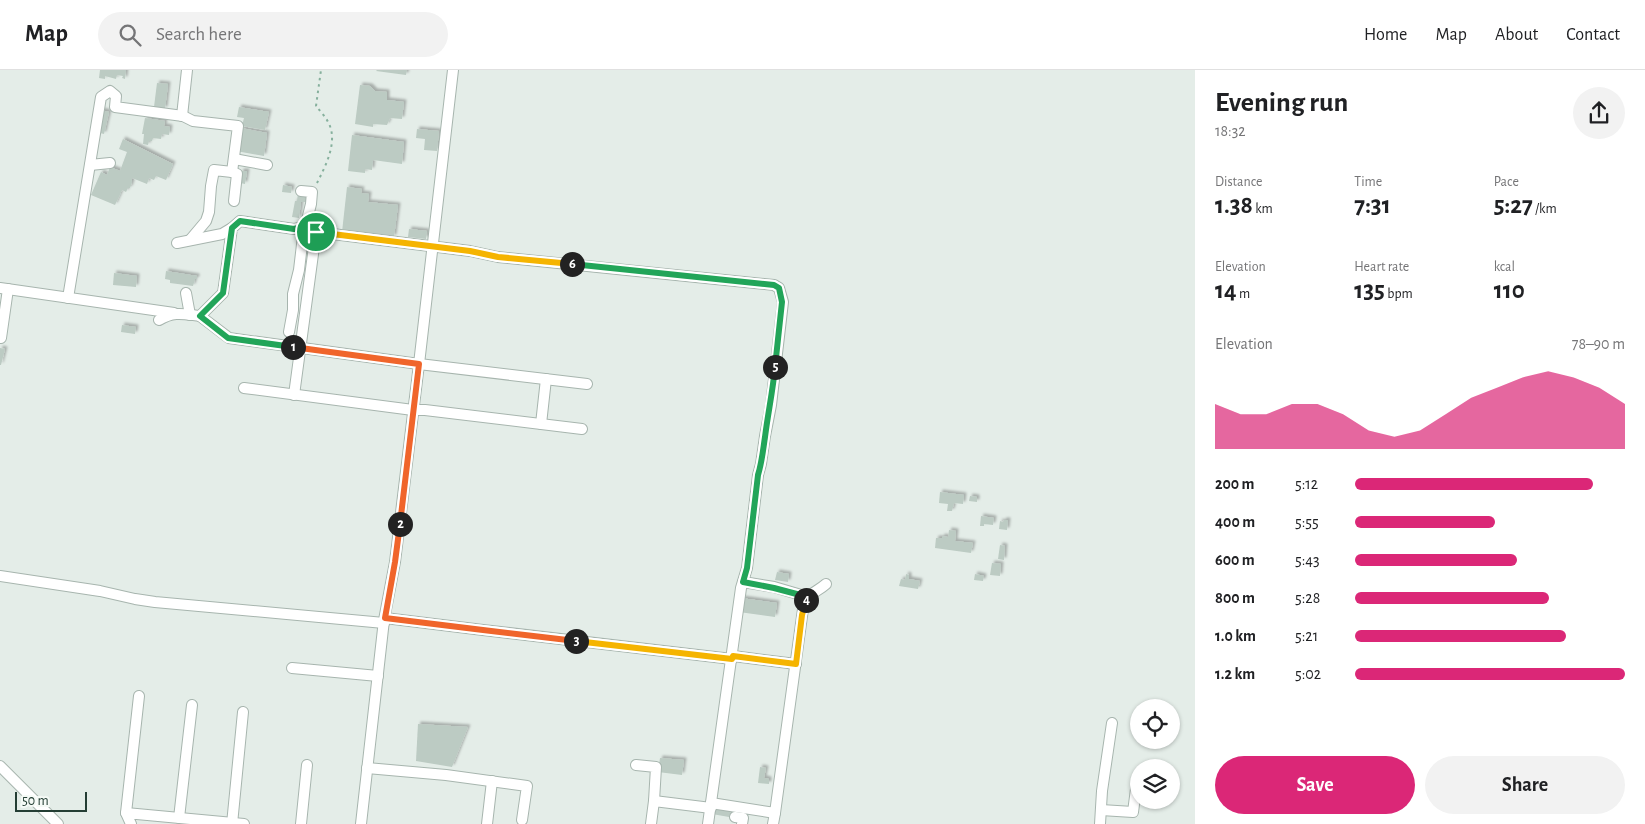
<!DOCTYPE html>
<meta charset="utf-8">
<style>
:root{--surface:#fff;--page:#f2f2f2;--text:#202124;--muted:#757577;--line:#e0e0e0;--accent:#db2777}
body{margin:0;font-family:"Alegreya Sans",sans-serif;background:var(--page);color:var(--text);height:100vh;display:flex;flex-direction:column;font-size:19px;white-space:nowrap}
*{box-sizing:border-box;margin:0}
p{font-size:16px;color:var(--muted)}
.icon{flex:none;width:28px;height:28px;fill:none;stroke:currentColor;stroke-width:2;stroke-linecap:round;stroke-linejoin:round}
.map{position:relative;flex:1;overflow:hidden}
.panel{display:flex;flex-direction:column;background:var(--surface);width:450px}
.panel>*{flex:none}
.buttons{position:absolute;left:1130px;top:629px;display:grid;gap:10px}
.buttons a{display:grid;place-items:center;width:50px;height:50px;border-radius:50%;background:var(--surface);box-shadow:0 1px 4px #0004;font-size:25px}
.scale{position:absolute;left:15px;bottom:12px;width:72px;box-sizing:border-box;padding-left:5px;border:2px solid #243e34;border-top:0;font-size:14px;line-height:18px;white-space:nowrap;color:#243e34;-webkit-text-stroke:4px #f5faf6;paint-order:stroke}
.pin{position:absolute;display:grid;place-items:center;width:42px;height:42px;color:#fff;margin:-21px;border:2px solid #fff;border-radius:50%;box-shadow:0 1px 5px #0007}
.km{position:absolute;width:25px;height:25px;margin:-12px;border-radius:50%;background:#222;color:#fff;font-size:14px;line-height:25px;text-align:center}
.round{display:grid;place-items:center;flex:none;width:52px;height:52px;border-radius:26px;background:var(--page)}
.head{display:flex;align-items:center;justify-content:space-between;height:85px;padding:0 20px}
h1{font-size:28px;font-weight:700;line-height:38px}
.stats{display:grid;grid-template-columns:repeat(3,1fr);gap:8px;height:85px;padding:5px 20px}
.stats div{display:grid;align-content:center}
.stats b{font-size:25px;font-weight:700}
.stats small{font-size:14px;font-weight:400}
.stats p{font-size:14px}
.chart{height:140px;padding:10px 20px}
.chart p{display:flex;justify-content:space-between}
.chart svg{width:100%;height:90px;margin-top:5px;fill:var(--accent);opacity:.7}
.action{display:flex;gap:10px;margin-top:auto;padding:10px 20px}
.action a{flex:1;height:58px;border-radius:30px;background:var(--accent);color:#fff;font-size:20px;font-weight:700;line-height:58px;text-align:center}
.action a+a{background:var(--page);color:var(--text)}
ul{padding:0 20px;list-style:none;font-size:16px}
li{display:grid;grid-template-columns:80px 60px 1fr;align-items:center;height:38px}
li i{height:12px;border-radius:6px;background:var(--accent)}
header{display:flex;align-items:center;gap:30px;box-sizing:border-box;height:70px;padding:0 25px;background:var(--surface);border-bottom:1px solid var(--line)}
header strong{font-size:24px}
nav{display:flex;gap:28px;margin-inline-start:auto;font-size:18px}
.search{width:350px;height:45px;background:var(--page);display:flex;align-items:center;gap:12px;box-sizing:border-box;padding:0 18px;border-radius:28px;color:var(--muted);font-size:19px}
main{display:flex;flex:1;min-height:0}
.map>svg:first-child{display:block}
.building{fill:#bccbc3;filter:url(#shadow)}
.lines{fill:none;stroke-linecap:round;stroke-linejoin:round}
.street-casing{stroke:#a7b5ae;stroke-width:12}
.path{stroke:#86b09d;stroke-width:2;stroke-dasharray:2.5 4;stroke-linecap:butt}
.street{stroke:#fff;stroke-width:10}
.split-1-casing{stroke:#fff;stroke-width:10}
.split-2-casing{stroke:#fff;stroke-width:10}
.split-3-casing{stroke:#fff;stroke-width:10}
.split-4-casing{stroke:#fff;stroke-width:10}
.split-5-casing{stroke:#fff;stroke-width:10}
.split-6-casing{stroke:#fff;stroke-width:10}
.split-7-casing{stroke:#fff;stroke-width:10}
.split-1{stroke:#22a559;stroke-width:6}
.split-2{stroke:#f0652b;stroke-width:6}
.split-3{stroke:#f0652b;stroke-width:6}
.split-4{stroke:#f5b400;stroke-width:6}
.split-5{stroke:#22a559;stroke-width:6}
.split-6{stroke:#22a559;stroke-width:6}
.split-7{stroke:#f5b400;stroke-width:6}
</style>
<header>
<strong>Map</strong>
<div class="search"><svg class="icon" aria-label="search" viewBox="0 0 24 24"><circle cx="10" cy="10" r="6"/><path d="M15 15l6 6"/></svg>Search here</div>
<nav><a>Home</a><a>Map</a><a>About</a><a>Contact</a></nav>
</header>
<main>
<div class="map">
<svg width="1195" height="754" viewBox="0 0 1195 754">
<defs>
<filter id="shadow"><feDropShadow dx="2.5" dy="-2.5" stdDeviation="1" flood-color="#0004"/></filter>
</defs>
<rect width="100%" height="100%" fill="#e4ede8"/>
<g class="building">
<polygon points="100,0 126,0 125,9 122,8 123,6 117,5 116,9 105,6 105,9 99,8"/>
<polygon points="377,0 407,0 406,5 376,1"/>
<polygon points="157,13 168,14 165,39 154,37"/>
<polygon points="360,15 370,16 375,21 387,22 387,30 404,32 402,49 390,48 387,55 373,54 373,57 355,54"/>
<polygon points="239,37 269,42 265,60 242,56 244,48 237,47"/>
<polygon points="101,40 109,42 104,64 96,62"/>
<polygon points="145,48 165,51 164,56 170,57 169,65 162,64 161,69 153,68 152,71 149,71 148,75 143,74 144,64 142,64"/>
<polygon points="241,58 267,63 264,86 236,81"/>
<polygon points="417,59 439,61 437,81 424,80 425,69 416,68"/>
<polygon points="352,65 404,72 402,94 373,90 372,100 365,99 365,103 348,101"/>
<polygon points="123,69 173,94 166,110 156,106 154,110 149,108 147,114 132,108 132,112 130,118 128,118 126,122 122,120 115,135 91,125 101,102 107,105 110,97 120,101 127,82 119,79"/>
<polygon points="241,101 247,101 245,114 240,113"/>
<polygon points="283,115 292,117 291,123 282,122"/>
<polygon points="347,117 362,119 361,123 369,124 368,132 398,135 394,167 342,162"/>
<polygon points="298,123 308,125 307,132 301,132 299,148 292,147 295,131 297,131"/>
<polygon points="409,159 427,161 426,169 408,167"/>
<polygon points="166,201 197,206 197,209 195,209 193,216 170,213 170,210 165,209"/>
<polygon points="114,203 137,206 136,217 113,215"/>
<polygon points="122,255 136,257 135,264 121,262"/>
<polygon points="0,278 5,279 1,295 0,295"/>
<polygon points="940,422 964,425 963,434 954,433 952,441 947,441 948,434 939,433"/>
<polygon points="970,426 977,427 977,432 969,431"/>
<polygon points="981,446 994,448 993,455 984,454 984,456 980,456"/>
<polygon points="1004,450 1008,450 1007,460 999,459 1000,451 1003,452"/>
<polygon points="949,460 956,461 955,471 973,473 971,483 935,478 936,468 942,468 942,466 948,467"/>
<polygon points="1000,475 1005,476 1004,490 998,489"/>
<polygon points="992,493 1001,494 1000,506 990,505"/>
<polygon points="777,502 789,504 788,512 775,510"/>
<polygon points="906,504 909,505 909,509 920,511 918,519 899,516 901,509 905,510"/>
<polygon points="975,504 984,506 983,511 974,510"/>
<polygon points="741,528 777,533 775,547 739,542"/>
<polygon points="418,654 468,657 452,697 416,691"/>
<polygon points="660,688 684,690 682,705 658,702"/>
<polygon points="760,697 766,698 764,708 769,709 769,714 758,713"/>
<polygon points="713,737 731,740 729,747 712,744"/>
</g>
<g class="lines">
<g class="street-casing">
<g id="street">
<polyline points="182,46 187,0"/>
<polyline points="234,89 267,95"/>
<polyline points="90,95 110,93"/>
<polyline points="232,102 237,104 234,131"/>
<polyline points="177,173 222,164 232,158"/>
<polyline points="0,218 174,243"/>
<polyline points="186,223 190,245"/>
<polyline points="68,228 101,27 110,21 116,26 115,37 183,46 193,51 238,56 232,102 214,100 211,116 209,142 206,151 190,170"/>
<polyline points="200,246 229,268 419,294 587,314"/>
<path d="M159,250c15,-9 24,-6 41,-4l23,-23 9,-65 8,-7 54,8 12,-3 10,6 154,19 28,6 276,28 5,3 4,14 -12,103 -6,31 -4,28 -3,11 -11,93 -6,20 -33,236"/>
<polyline points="289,262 293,240 293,224 299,200 303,166 311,134 312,122 301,121"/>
<polyline points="1,268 8,219"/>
<polyline points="244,318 413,340 425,340 582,359"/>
<polyline points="294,325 316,162"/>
<polyline points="541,354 546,309"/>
<polyline points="0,506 100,521 135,529 155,532 384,553"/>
<polyline points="743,512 774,517 808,527"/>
<polyline points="385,548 483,560 732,589"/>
<polyline points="733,586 796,594"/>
<polyline points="292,598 378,606"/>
<polyline points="636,695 656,697 654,731"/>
<polyline points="0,696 58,754"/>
<polyline points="367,698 446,705 527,716 522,750"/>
<path d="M711,733l64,10 28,-204c4,-17 12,-15 23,-25"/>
<polyline points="1101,740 1133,742 1136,719"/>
<polyline points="126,743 139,626"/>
<polyline points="735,747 743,748 742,754"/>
<polyline points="179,748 192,635"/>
<polyline points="131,754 126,743 244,754"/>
<polyline points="232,754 243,642"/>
<polyline points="301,754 307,695"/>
<polyline points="361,754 384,550 395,492 419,294 453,0"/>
<polyline points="487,754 492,711"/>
<polyline points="651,754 654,731 711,738"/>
<polyline points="773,754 775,743"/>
<polyline points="1100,754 1102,721 1112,653"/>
</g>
</g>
<path class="path" d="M317,113c8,-16 22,-42 11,-61 -3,-6 -8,-11 -12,-16l5,-36"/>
<use href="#street" class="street"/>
</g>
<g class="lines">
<g class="split-1-casing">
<polyline id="split-1" points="293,277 228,268 200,246 223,223 232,158 240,151 294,159 306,156 316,162"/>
</g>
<g class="split-2-casing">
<polyline id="split-2" points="293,277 419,294 400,454"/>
</g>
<g class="split-3-casing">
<polyline id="split-3" points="400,454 395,492 385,548 483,560 576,571"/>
</g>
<g class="split-4-casing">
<polyline id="split-4" points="576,571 732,589 733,586 796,594 802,545 806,530"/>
</g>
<g class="split-5-casing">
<path id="split-5" d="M775,297c-2,23 -7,46 -10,70 -2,13 -3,25 -7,38l-11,93 -4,14 31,6 34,9 -2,3"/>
</g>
<g class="split-6-casing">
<polyline id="split-6" points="572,194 774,215 779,218 782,232 775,297"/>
</g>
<g class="split-7-casing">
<polyline id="split-7" points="316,162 470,181 498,187 572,194"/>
</g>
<use href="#split-1" class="split-1"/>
<use href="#split-2" class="split-2"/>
<use href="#split-3" class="split-3"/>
<use href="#split-4" class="split-4"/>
<use href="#split-5" class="split-5"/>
<use href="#split-6" class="split-6"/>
<use href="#split-7" class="split-7"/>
</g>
</svg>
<div class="buttons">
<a><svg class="icon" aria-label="locate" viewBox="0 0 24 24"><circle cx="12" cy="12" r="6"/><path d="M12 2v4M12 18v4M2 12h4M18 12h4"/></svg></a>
<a><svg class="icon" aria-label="layers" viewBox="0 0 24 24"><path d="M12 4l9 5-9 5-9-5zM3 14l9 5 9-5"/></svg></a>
</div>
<div class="scale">50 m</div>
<div class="pin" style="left:316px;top:162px;background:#1e9e55"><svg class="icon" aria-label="arrive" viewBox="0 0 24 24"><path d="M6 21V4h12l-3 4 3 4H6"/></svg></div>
<b class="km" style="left:293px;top:277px">1</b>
<b class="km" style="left:400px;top:454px">2</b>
<b class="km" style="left:576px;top:571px">3</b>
<b class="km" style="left:806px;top:530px">4</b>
<b class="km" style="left:775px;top:297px">5</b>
<b class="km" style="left:572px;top:194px">6</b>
</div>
<section class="panel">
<div class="head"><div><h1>Evening run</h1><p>18:32</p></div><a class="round"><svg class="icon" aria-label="share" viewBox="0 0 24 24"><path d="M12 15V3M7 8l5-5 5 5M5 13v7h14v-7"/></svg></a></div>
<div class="stats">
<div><p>Distance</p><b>1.38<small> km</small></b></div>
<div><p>Time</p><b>7:31</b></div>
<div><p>Pace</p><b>5:27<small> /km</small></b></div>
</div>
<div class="stats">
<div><p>Elevation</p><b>14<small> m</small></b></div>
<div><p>Heart rate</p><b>135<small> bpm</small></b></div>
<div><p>kcal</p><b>110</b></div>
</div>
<div class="chart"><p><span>Elevation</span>78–90 m</p>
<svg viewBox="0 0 160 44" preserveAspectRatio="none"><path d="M0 44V22L10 27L20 27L30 22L40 22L50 27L60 35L70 38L80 35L90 27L100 19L110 14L120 9L130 6L140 9L150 14L160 22V44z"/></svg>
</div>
<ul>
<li><b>200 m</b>5:12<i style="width:88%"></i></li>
<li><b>400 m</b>5:55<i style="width:52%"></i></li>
<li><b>600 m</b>5:43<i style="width:60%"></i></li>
<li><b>800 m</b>5:28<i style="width:72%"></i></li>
<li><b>1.0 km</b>5:21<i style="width:78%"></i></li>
<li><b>1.2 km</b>5:02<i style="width:100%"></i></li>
</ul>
<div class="action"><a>Save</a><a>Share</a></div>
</section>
</main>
